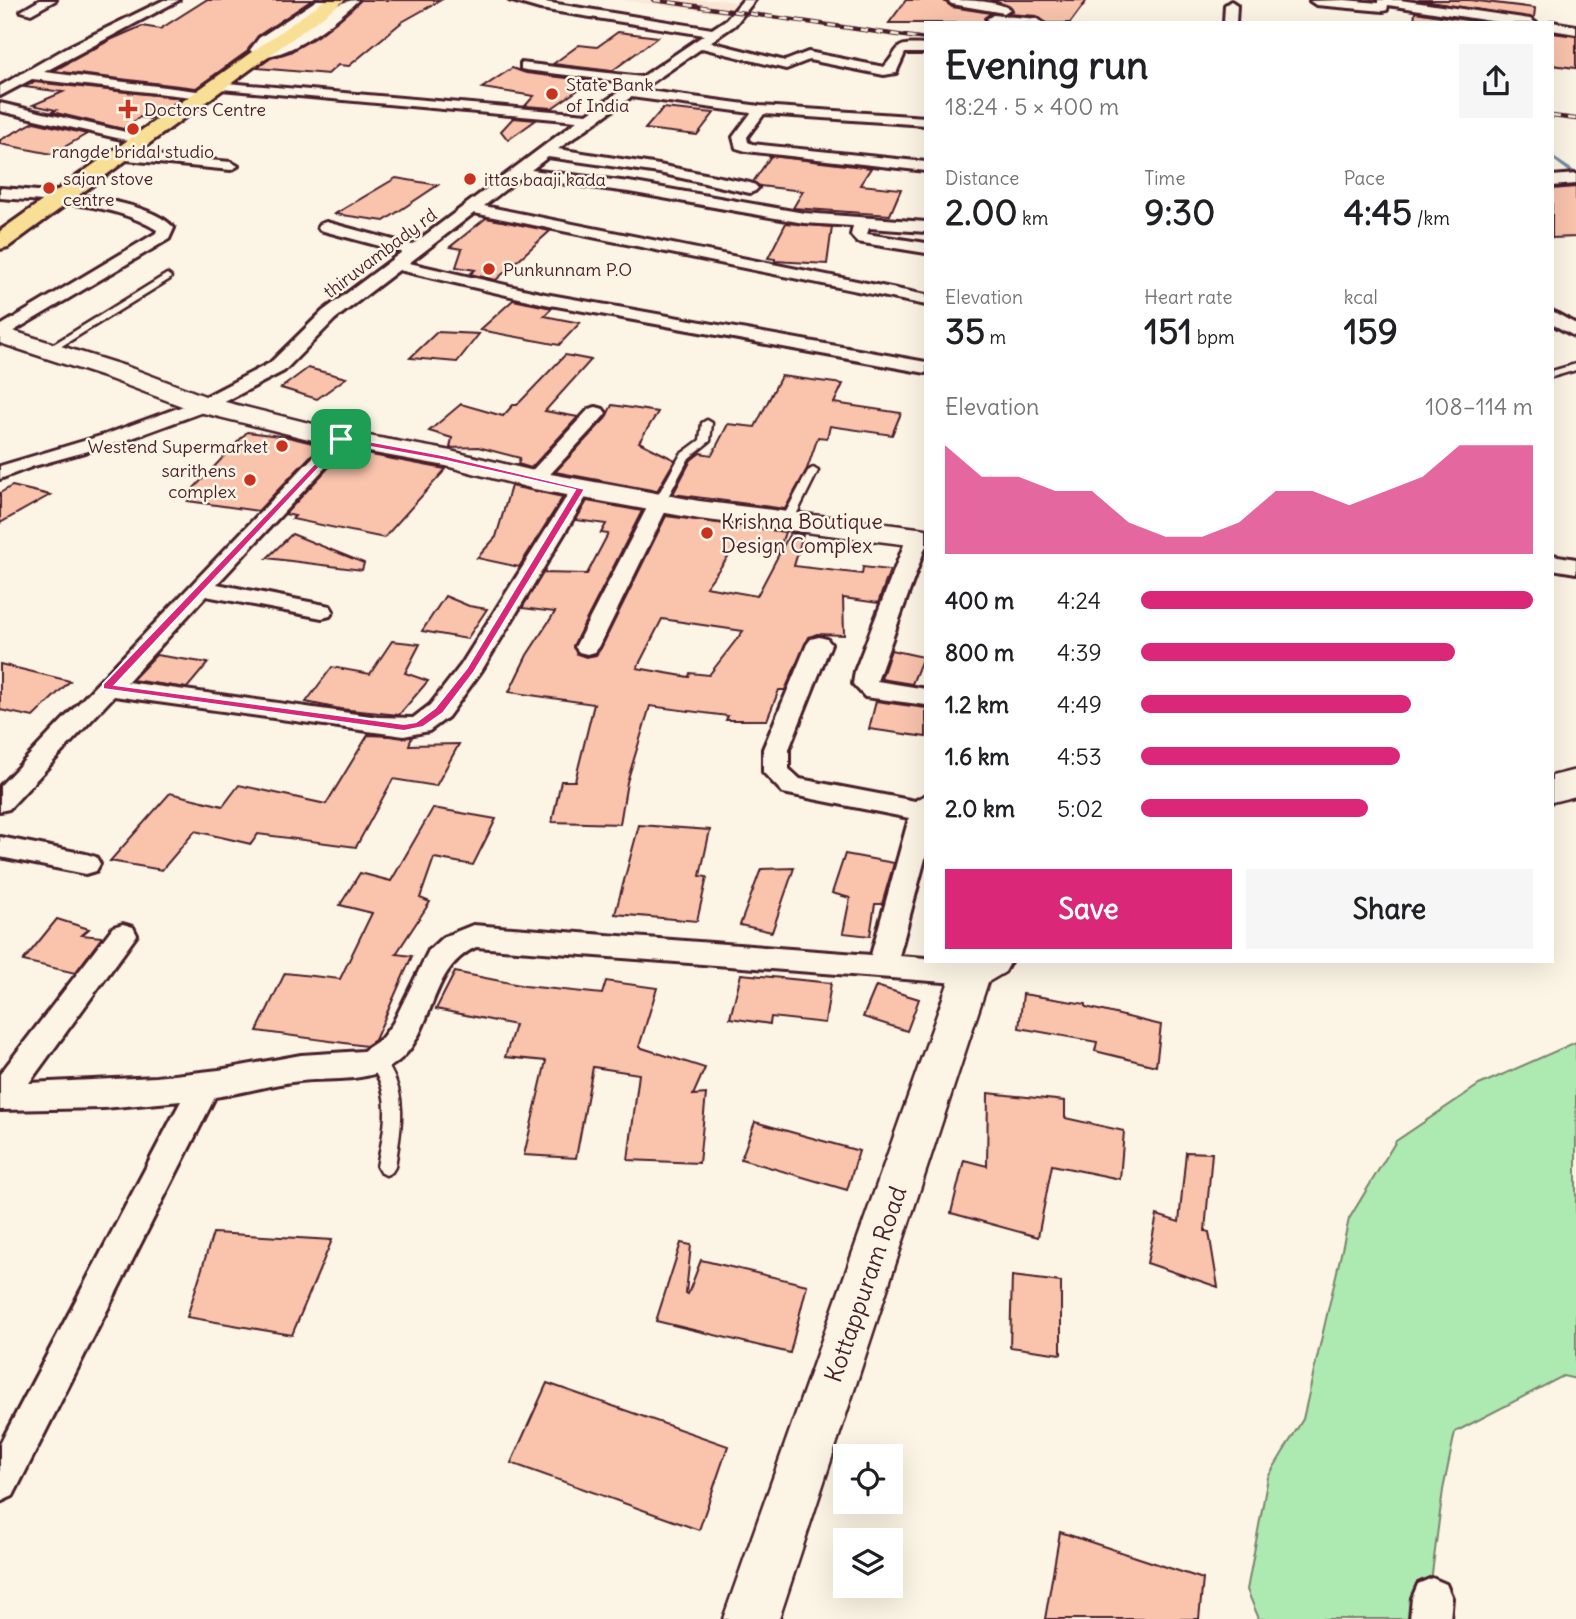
<!DOCTYPE html>
<meta charset="utf-8">
<style>
:root{--surface:#fff;--page:#f6f6f6;--text:#202124;--muted:#757577;--accent:#db2777}
body{margin:0;font-family:Delius,sans-serif;background:var(--page);color:var(--text);height:100vh;display:flex;flex-direction:column;font-size:26px;white-space:nowrap}
*{box-sizing:border-box;margin:0}
p{font-size:23px;color:var(--muted)}
.icon{flex:none;width:38px;height:38px;fill:none;stroke:currentColor;stroke-width:2;stroke-linecap:round;stroke-linejoin:round}
.map{position:relative;flex:1;overflow:hidden}
.sheet{position:absolute;left:924px;top:21px;width:630px;height:942px;display:flex;flex-direction:column;background:var(--surface);border-radius:0px;box-shadow:0 7px 28px #0002}
.sheet>*{flex:none}
.controls{position:absolute;left:833px;top:1444px;display:grid;gap:14px}
.controls a{display:grid;place-items:center;width:70px;height:70px;border-radius:0px;background:var(--surface);box-shadow:0 7px 28px #0002;font-size:35px}
.pin{position:absolute;display:grid;place-items:center;width:60px;height:60px;color:#fff;margin:-30px;border-radius:14px;box-shadow:0 4px 10px #0006}
.round{display:grid;place-items:center;flex:none;width:74px;height:74px;border-radius:0px;background:var(--page)}
.summary{display:flex;align-items:center;justify-content:space-between;height:119px;padding:0 21px}
h1{font-size:38px;font-weight:700;line-height:52px}
.stats{display:grid;grid-template-columns:repeat(3,1fr);gap:10px;height:119px;padding:7px 21px}
.stats div{display:grid;align-content:center}
.stats b{font-size:35px;font-weight:700}
.stats small{font-size:19px;font-weight:400}
.stats p{font-size:19px}
.chart{height:196px;padding:14px 21px}
.chart p{display:flex;justify-content:space-between}
.chart svg{width:100%;height:126px;margin-top:7px;fill:var(--accent);opacity:.7}
.action{display:flex;gap:14px;margin-top:auto;padding:14px 21px}
.action a{flex:1;height:80px;border-radius:0px;background:var(--accent);color:#fff;font-size:28px;font-weight:700;line-height:80px;text-align:center}
.action a+a{background:var(--page);color:var(--text)}
ul{padding:0 21px;list-style:none;font-size:23px}
li{display:grid;grid-template-columns:112px 84px 1fr;align-items:center;height:52px}
li i{height:18px;border-radius:9px;background:var(--accent)}
.map>svg:first-child{display:block}
.built{fill:#fbe6d4}
.green{fill:#aceab1;stroke:#7b846e;stroke-width:2}
.lines{fill:none;stroke-linecap:round;stroke-linejoin:round}
.stream{fill:#7889a4;fill-rule:evenodd}
.building{fill:#f9c3ac;stroke:#4a1f2b;stroke-width:2;fill-rule:evenodd}
.lane-casing{stroke:#4a1f2b;stroke-width:5}
.street-casing{stroke:#4a1f2b;stroke-width:6}
.secondary-casing{stroke:#4a1f2b;stroke-width:5}
.primary-casing{stroke:#4a1f2b;stroke-width:6}
.lane{fill:#fcf5e5;fill-rule:evenodd}
.street{fill:#fcf5e5;fill-rule:evenodd}
.secondary{fill:#fcf5e5;fill-rule:evenodd}
.primary{fill:#f9df96;fill-rule:evenodd}
.rail-casing{stroke:#4a1f2b;stroke-width:4.5}
.rail{stroke:#fcf5e5;stroke-width:2.5;stroke-dasharray:8;stroke-linecap:butt}
.route{fill:#db2777;stroke:#fff;stroke-width:2;fill-rule:evenodd}
.poi-dot{fill:#c8321e;stroke:#fcf5e5;stroke-width:2.5}
.labels{text-anchor:middle;dominant-baseline:central;stroke-width:5;stroke-linejoin:round;paint-order:stroke}
.far-poi-label{font-size:18px;fill:#4a1f2b;stroke:#fcf5e5;text-anchor:start}
.far-street-label{font-size:18px;fill:#4a1f2b;stroke:#fcf5e5}
.poi-label{font-size:21px;fill:#4a1f2b;stroke:#fcf5e5;text-anchor:start}
.near-street-label{font-size:24px;fill:#4a1f2b;stroke:#fcf5e5}
</style>
<div class="map">
<svg width="1576" height="1619" viewBox="0 0 1576 1619">
<rect width="100%" height="100%" fill="#fcf5e5"/>
<filter id="ink" filterUnits="userSpaceOnUse"><feTurbulence type="fractalNoise" baseFrequency=".0143" numOctaves="2"/><feDisplacementMap in="SourceGraphic" scale="14" xChannelSelector="R" yChannelSelector="G"/><feConvolveMatrix kernelMatrix="1 2 1 2 8 2 1 2 1" color-interpolation-filters="sRGB"/></filter>
<g filter="url(#ink)">
<polygon class="built" points="621,0 722,0 741,3 726,14"/>
<polygon class="green" points="1576,1042 1576,1379 1563,1376 1455,1432 1443,1490 1426,1619 1259,1619 1247,1590 1268,1477 1303,1419 1349,1219 1396,1141 1479,1085"/>
<g class="lines">
<polygon class="stream" points="1552,156 1576,172 1576,174 1572,174 1552,159"/>
</g>
<g class="building">
<polygon points="206,0 312,0 258,36 248,51 196,88 53,71 110,40 142,26 160,29"/>
<polygon points="361,0 441,0 402,22 349,66 338,65 328,74 257,68 271,58 290,52 323,32"/>
<polygon points="906,0 943,0 952,7 991,13 984,18 986,23 889,23"/>
<polygon points="990,0 1087,0 1070,23 1046,23 1037,16 1008,14 1013,10 1011,7"/>
<polygon points="1418,0 1470,0 1535,8 1534,19"/>
<polygon points="1415,12 1485,23 1414,23"/>
<polygon points="618,32 658,37 612,71 553,64 579,45 597,47"/>
<polygon points="1552,33 1576,36 1576,68 1552,65"/>
<polygon points="512,68 526,73 591,81 552,108 525,106 534,96 482,88"/>
<polygon points="34,82 182,98 150,119 140,117 123,129 52,112 56,110 33,105 63,92 24,87"/>
<polygon points="663,108 714,113 697,135 645,129"/>
<polygon points="513,118 536,120 508,140 501,131"/>
<polygon points="34,122 87,134 52,154 0,144 0,140"/>
<polygon points="771,156 871,168 860,185 901,189 890,215 793,208 803,191 760,186 753,182"/>
<polygon points="396,178 438,185 384,221 335,214"/>
<polygon points="1576,187 1576,237 1552,238 1552,189"/>
<polygon points="486,218 502,221 550,231 496,280 470,274 475,270 456,267 462,249 450,247"/>
<polygon points="786,223 832,227 827,264 775,261 775,259 768,258"/>
<polygon points="513,300 552,308 544,316 580,323 559,345 480,330"/>
<polygon points="437,332 479,334 457,362 410,358"/>
<polygon points="565,355 591,360 545,411 578,417 531,468 518,464 520,458 478,447 450,448 452,438 429,431 461,404 503,416 513,405 517,405"/>
<polygon points="308,368 346,378 317,399 281,388"/>
<polygon points="781,376 843,384 834,403 901,413 892,435 830,426 827,438 818,437 807,469 785,509 673,494 691,460 700,453 712,455 728,424 755,427"/>
<polygon points="612,405 658,412 639,442 675,460 657,491 555,472 605,419"/>
<polygon points="247,432 288,437 321,445 258,511 188,501 199,490 192,490"/>
<polygon points="345,450 445,469 446,469 384,538 292,519 295,516 285,514"/>
<polygon points="12,486 50,495 0,523 0,493"/>
<polygon points="511,486 563,497 519,567 477,558 496,537"/>
<path d="M587,501l55,10 -69,135 4,8 9,3 10,-2 5,-7 65,-132 119,16 -7,21 -42,-7 -30,41 51,9 33,-63 13,2 -9,31 68,8 1,-7 27,3 -12,33 -35,-5 1,37 -27,-1 -8,3 -24,53h-6l-12,30h-41l2,-4 -78,-10 -23,76 -7,42 -68,-2 9,-41h14l19,-77 -85,-12 18,-37 28,-43 -33,-4 21,-35 44,1 21,-40 -7,-1 5,-9 -30,-4zM662,619l81,12 -34,44 -19,-2 -1,4 -52,-9z"/>
<polygon points="292,534 364,563 362,570 267,558"/>
<polygon points="445,596 469,606 487,609 467,639 422,631"/>
<polygon points="392,641 420,644 405,673 428,681 399,715 340,709 306,702 332,667 370,674"/>
<polygon points="891,650 923,657 912,684 881,679"/>
<polygon points="156,655 208,663 187,688 132,680"/>
<polygon points="0,664 70,681 33,717 0,710"/>
<polygon points="876,701 926,708 926,737 869,729"/>
<polygon points="368,735 412,737 409,745 459,744 436,786 393,779 356,847 258,834 251,844 195,831 162,870 110,861 170,793 223,806 239,785 326,804"/>
<polygon points="433,808 496,819 473,865 434,858 420,898 430,902 396,954 412,956 375,1040 366,1046 257,1031 285,973 340,979 372,913 340,905 360,873 391,881"/>
<polygon points="639,825 710,830 700,876 707,877 697,921 615,914"/>
<polygon points="845,854 894,863 882,904 875,904 870,936 843,933 850,898 832,893"/>
<polygon points="794,868 772,932 740,925 761,869"/>
<polygon points="57,919 89,929 82,935 102,937 75,973 23,961"/>
<polygon points="455,972 525,986 602,994 606,981 657,988 639,1047 705,1068 693,1095 706,1094 699,1163 628,1160 639,1074 593,1067 576,1158 524,1155 546,1061 505,1057 515,1025 436,1009"/>
<polygon points="741,974 831,983 825,1023 771,1017 770,1024 730,1018"/>
<polygon points="876,986 919,999 907,1031 863,1017"/>
<polygon points="1023,994 1086,1004 1086,1007 1161,1025 1156,1066 1095,1051 1097,1042 1019,1028"/>
<polygon points="988,1093 1065,1101 1065,1118 1124,1131 1120,1179 1052,1165 1038,1237 951,1213 964,1160 987,1166"/>
<polygon points="755,1122 859,1151 847,1190 741,1159"/>
<polygon points="1186,1152 1212,1153 1205,1231 1209,1232 1218,1287 1147,1263 1157,1215 1179,1222"/>
<polygon points="213,1233 332,1240 292,1335 187,1317"/>
<polygon points="681,1243 691,1245 686,1293 688,1294 701,1260 807,1285 790,1353 656,1321"/>
<polygon points="1012,1276 1061,1282 1061,1354 1010,1347"/>
<polygon points="547,1383 728,1446 699,1530 511,1463"/>
<polygon points="1060,1532 1203,1579 1199,1619 1045,1619"/>
</g>
<g class="lines">
<g class="lane-casing">
<g id="lane">
<polygon points="167,274 171,277 170,279 52,352 44,350"/>
<polygon points="1576,364 1576,370 1552,377 1552,371"/>
<polygon points="707,420 712,423 710,441 689,458 664,504 656,504 654,502 681,454 700,440 702,423"/>
<polygon points="813,468 818,471 793,521 791,523 783,523 781,521 808,471"/>
<path d="M376,1053c8,3 11,9 14,16 18,31 10,64 5,98l-3,5 -6,3 -6,-3 -3,-5c5,-27 13,-56 4,-82 -3,-9 -9,-17 -13,-25l2,-5z"/>
</g>
</g>
<g class="street-casing">
<g id="street">
<polygon points="40,0 56,0 31,14 21,11"/>
<polygon points="164,0 179,0 44,72 205,92 210,93 210,99 32,79 0,96 0,86 68,47"/>
<path d="M317,0h14l-68,49c37,-2 59,-49 95,-49 -17,18 -87,74 -108,50l9,-12z"/>
<path d="M509,0h23l180,29 15,-10 16,-19h12l-20,25 -25,17 75,19 23,-9 76,15c19,-20 7,-24 42,-22v8h-21l-9,20 -12,2 -75,-15 -23,9 -84,-21 -61,42 119,16 166,11v8l-162,-11 -17,23 1,5 4,2 174,18v9l-180,-20 -10,-3 -3,-11 18,-24 -120,-16 -73,52 101,16 91,18 5,2 3,3 -3,3 -5,2 -91,-20 -111,-16 -17,13 98,12 175,31 122,9v10l-57,-4 -2,6 59,9v10l-69,-11 -6,-7 2,-9 -49,-3 -175,-31 -109,-14 -36,28 442,89v10l-452,-92 -65,50 136,31 381,68v11l-381,-69 -146,-34 -64,49 -51,52 -73,38 -90,33 -87,24 -34,13v-13l107,-32 90,-33 73,-38 53,-52 79,-59 -82,-22 -2,-3 2,-3 6,-2 86,23 165,-124 -356,-32 -7,-4 2,-3 371,32 45,-31 -106,-13 -5,-1v-6l121,14 62,-42 -164,-26z"/>
<path d="M946,0c19,0 48,0 64,9l-6,4 -52,-9z"/>
<polygon points="1345,0 1378,3 1378,0 1400,0 1530,19 1536,23 1504,23 1388,5 1387,10 1383,11 1316,5 1310,1"/>
<polygon points="1231,1 1237,5 1236,23 1224,23 1225,5"/>
<polygon points="993,15 1037,19 1043,23 989,22 987,19"/>
<polygon points="1552,22 1576,26 1576,34 1552,30"/>
<polygon points="0,103 143,136 150,140 143,144 0,111"/>
<polygon points="121,152 231,162 238,166 231,170 116,159 114,156 116,153"/>
<polygon points="1576,174 1576,184 1552,186 1552,176"/>
<path d="M0,188c40,3 148,9 174,40l-5,11 -169,100v-13l156,-93 1,-3c-45,-28 -106,-28 -157,-32z"/>
<polygon points="1552,311 1576,324 1576,337 1552,324"/>
<polygon points="596,407 603,409 606,413 603,417 541,484 527,484 524,480 527,476 589,409"/>
<polygon points="341,433 348,435 351,439 348,443 217,584 330,606 333,611 330,616 322,618 206,596 127,682 378,717 413,718 430,705 461,665 574,485 588,485 591,489 482,670 448,717 429,731 404,736 114,696 9,809 0,811 0,786 334,435"/>
<polygon points="660,496 667,498 670,502 599,647 595,652 587,654 579,652 575,647 650,502 653,498"/>
<polygon points="918,531 926,533 926,545 877,681 926,689 926,705 865,697 853,684 855,671 907,537 910,532"/>
<polygon points="1552,555 1576,559 1576,573 1552,569"/>
<path d="M819,637l8,2 4,5 -42,105v20l11,10 115,22 11,-6v60l-27,101 27,2v3h46l9,3 5,8 -5,8 -10,4 -495,-37c-46,21 -41,78 -73,110 -29,28 -67,20 -103,24 -28,3 -56,12 -85,16l-202,399 -13,6v-58l181,-343 -77,7 -104,2v-36l113,-147 10,-3 10,3 4,8 -108,148 127,-6 63,-7 82,-15 62,-4 18,-12 12,-16 36,-73 14,-13 30,-12 398,30 38,-137 -126,-25 -20,-21v-23l44,-105 4,-5z"/>
<polygon points="0,837 86,854 96,857 100,864 96,871 86,874 0,857"/>
<polygon points="1432,1578 1446,1584 1452,1598 1450,1619 1410,1619 1412,1598 1418,1584"/>
</g>
</g>
<g class="secondary-casing">
<g id="secondary">
<polygon points="0,327 128,367 213,399 341,431 446,450 534,471 699,501 926,529 926,547 699,519 534,489 446,466 341,447 195,411 110,379 0,343"/>
<polygon points="1576,770 1576,796 1552,802 1552,776"/>
<polygon points="956,961 1011,961 1005,972 988,982 779,1619 723,1619"/>
</g>
</g>
<g class="primary-casing">
<polygon id="primary" points="325,0 345,0 8,247 0,249 0,231"/>
</g>
<use href="#lane" class="lane"/>
<use href="#street" class="street"/>
<use href="#secondary" class="secondary"/>
<use href="#primary" class="primary"/>
<g class="rail-casing">
<g id="rail">
<polyline points="654,0 926,39"/>
<polyline points="1552,116 1576,119"/>
</g>
</g>
<use href="#rail" class="rail"/>
</g>
</g>
<path class="route" d="M341,436l101,19 143,34 -111,183 -31,41 -20,14 -19,4 -301,-42v-5zM343,442l99,18 133,30 -108,178 -32,40 -19,14 -12,2 -289,-39z"/>
<g class="poi-dot">
<circle cx="552" cy="94" r="7"/>
<path d="M124.5 98.5h7v7h7v7h-7v7h-7v-7h-7v-7h7z"/>
<circle cx="133" cy="129" r="7"/>
<circle cx="470" cy="179" r="7"/>
<circle cx="49" cy="188" r="7"/>
<circle cx="489" cy="269" r="7"/>
<circle cx="282" cy="446" r="7"/>
<circle cx="250" cy="480" r="7"/>
<circle cx="707" cy="533" r="7"/>
</g>
<g class="labels">
<g class="far-poi-label">
<text x="566" y="84">State Bank<tspan x="566" dy="21">of India</tspan></text>
<text x="144" y="109">Doctors Centre</text>
<text x="133" y="151" text-anchor="middle">rangde bridal studio</text>
<text x="63" y="178">sajan stove<tspan x="63" dy="21">centre</tspan></text>
<text x="484" y="179">ittas baaji kada</text>
<text x="503" y="269">Punkunnam P.O</text>
<text x="268" y="446" text-anchor="end">Westend Supermarket</text>
<text x="236" y="470" text-anchor="end">sarithens<tspan x="236" dy="21">complex</tspan></text>
</g>
<g class="far-street-label">
<text transform="translate(380 253) rotate(-37)">thiruvambady rd</text>
</g>
<g class="poi-label">
<text x="721" y="521">Krishna Boutique<tspan x="721" dy="24">Design Complex</tspan></text>
</g>
<g class="near-street-label">
<text transform="translate(865 1284) rotate(-71)">Kottappuram Road</text>
</g>
</g>
</svg>
<div class="controls">
<a><svg class="icon" aria-label="locate" viewBox="0 0 24 24"><circle cx="12" cy="12" r="6"/><path d="M12 2v4M12 18v4M2 12h4M18 12h4"/></svg></a>
<a><svg class="icon" aria-label="layers" viewBox="0 0 24 24"><path d="M12 4l9 5-9 5-9-5zM3 14l9 5 9-5"/></svg></a>
</div>
<div class="pin" style="left:341px;top:439px;background:#1e9e55"><svg class="icon" aria-label="arrive" viewBox="0 0 24 24"><path d="M6 21V4h12l-3 4 3 4H6"/></svg></div>
<section class="sheet">
<div class="summary"><div><h1>Evening run</h1><p>18:24 · 5 × 400 m</p></div><a class="round"><svg class="icon" aria-label="share" viewBox="0 0 24 24"><path d="M12 15V3M7 8l5-5 5 5M5 13v7h14v-7"/></svg></a></div>
<div class="stats">
<div><p>Distance</p><b>2.00<small> km</small></b></div>
<div><p>Time</p><b>9:30</b></div>
<div><p>Pace</p><b>4:45<small> /km</small></b></div>
</div>
<div class="stats">
<div><p>Elevation</p><b>35<small> m</small></b></div>
<div><p>Heart rate</p><b>151<small> bpm</small></b></div>
<div><p>kcal</p><b>159</b></div>
</div>
<div class="chart"><p><span>Elevation</span>108–114 m</p>
<svg viewBox="0 0 160 44" preserveAspectRatio="none"><path d="M0 44V6L10 17L20 17L30 22L40 22L50 33L60 38L70 38L80 33L90 22L100 22L110 27L120 22L130 17L140 6L150 6L160 6V44z"/></svg>
</div>
<ul>
<li><b>400 m</b>4:24<i style="width:100%"></i></li>
<li><b>800 m</b>4:39<i style="width:80%"></i></li>
<li><b>1.2 km</b>4:49<i style="width:69%"></i></li>
<li><b>1.6 km</b>4:53<i style="width:66%"></i></li>
<li><b>2.0 km</b>5:02<i style="width:58%"></i></li>
</ul>
<div class="action"><a>Save</a><a>Share</a></div>
</section>
</div>
